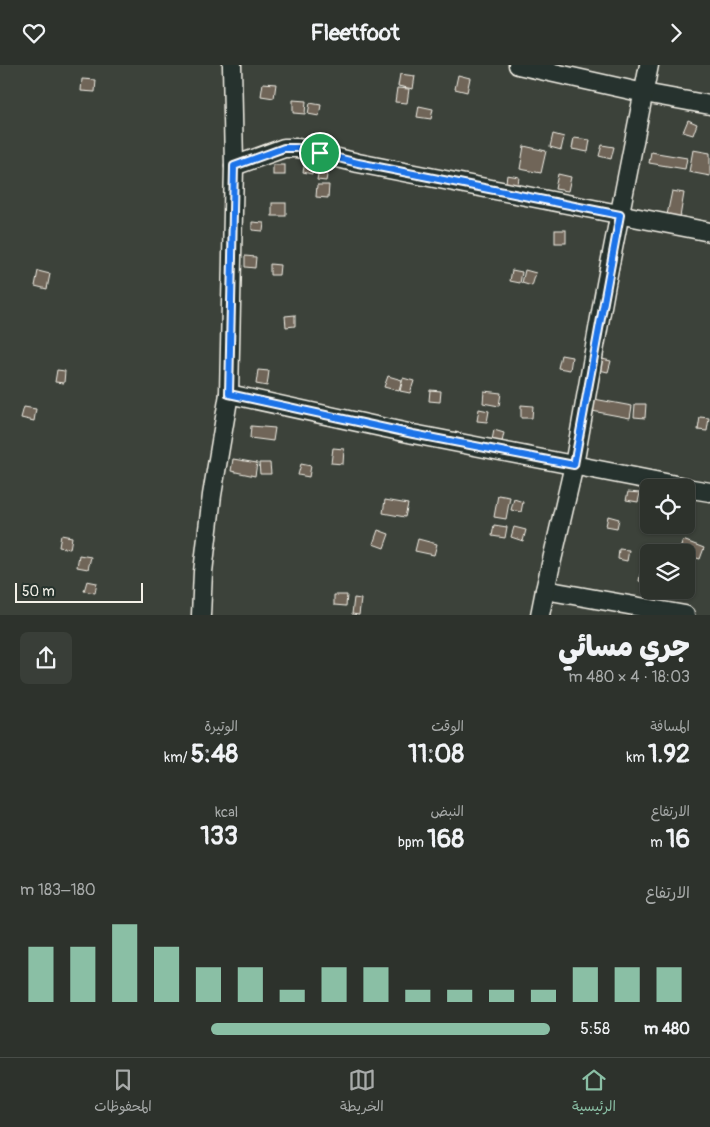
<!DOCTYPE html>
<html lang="ar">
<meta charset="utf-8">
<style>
:root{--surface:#2d322c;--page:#393e38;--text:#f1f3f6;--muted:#a7aaa9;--line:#484d48;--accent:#8abfa5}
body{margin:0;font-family:Pangolin,"Playpen Sans Arabic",sans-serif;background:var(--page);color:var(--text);direction:rtl;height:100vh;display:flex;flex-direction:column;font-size:19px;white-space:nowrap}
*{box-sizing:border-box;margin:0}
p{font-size:16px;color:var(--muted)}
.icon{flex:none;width:28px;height:28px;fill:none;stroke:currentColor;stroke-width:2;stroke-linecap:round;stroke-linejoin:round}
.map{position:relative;height:550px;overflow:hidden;direction:ltr}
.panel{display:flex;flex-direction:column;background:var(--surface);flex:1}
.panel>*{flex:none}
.tools{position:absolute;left:640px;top:414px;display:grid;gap:10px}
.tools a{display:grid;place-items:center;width:55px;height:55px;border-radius:8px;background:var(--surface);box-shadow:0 1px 4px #0004,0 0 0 1px var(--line);font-size:25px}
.scale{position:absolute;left:15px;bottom:12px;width:128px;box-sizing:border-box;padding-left:5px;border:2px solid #f4f1e8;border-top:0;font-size:14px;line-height:18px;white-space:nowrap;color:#f4f1e8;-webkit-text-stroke:4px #26332d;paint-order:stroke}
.pin{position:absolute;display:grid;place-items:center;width:42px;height:42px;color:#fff;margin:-21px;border:2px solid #fff;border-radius:50%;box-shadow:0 1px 5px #0007}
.round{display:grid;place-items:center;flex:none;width:52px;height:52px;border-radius:8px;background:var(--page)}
.summary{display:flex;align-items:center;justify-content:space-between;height:85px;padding:0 20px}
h1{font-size:28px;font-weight:800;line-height:38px}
.metrics{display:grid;grid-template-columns:repeat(3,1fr);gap:8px;height:85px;padding:5px 20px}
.metrics div{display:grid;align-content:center}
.metrics b{font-size:25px;font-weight:800}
.metrics small{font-size:14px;font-weight:400}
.metrics p{font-size:14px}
.chart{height:140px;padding:10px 20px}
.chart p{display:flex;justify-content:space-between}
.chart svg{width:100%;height:90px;margin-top:5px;stroke:var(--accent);stroke-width:6}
ul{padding:0 20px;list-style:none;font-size:16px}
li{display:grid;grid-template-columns:80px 60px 1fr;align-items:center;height:38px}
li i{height:12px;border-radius:6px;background:var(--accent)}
header{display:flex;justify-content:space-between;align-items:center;height:65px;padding:0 20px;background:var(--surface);font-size:22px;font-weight:800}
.tabs{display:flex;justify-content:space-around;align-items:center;height:70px;border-top:1px solid var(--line);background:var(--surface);font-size:14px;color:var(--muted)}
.tabs a{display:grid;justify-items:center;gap:2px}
.tabs .selected{color:var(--accent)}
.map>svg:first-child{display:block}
.building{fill:#6f6559;stroke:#f4f1e8}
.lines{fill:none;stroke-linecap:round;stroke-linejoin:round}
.minor-casing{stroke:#f4f1e8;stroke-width:21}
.minor{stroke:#26332d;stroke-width:18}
.route-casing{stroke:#fff;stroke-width:10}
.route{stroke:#1a73e8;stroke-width:6}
</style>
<header><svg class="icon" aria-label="forward" viewBox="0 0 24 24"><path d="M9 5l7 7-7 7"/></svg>Fleetfoot<svg class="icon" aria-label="heart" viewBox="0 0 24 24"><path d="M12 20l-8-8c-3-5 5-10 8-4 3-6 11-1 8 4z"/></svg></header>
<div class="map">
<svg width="710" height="550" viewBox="0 0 710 550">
<rect width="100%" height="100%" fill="#3c423a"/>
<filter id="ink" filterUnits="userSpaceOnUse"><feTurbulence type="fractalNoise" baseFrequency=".02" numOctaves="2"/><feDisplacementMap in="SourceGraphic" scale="10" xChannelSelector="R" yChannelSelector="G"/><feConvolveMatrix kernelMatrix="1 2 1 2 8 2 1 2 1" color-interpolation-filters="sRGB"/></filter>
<g filter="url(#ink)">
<g class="building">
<polygon points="400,9 415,11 413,24 398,21"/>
<polygon points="458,10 470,13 467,27 455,24"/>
<polygon points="82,14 96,15 95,27 81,26"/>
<polygon points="263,18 276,19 274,33 261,31"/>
<polygon points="397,23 409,24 407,38 395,37"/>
<polygon points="293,35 306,36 305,49 293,48"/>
<polygon points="310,38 321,40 319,51 308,49"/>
<polygon points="419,41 433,44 431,54 417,52"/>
<polygon points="688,55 697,59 693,70 683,67"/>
<polygon points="553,69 564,72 561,85 550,82"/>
<polygon points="574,73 590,75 588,87 572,84"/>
<polygon points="602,80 614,82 611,94 599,91"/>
<polygon points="524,81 546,86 541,108 520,104"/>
<polygon points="693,85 710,88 710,111 689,107"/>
<polygon points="651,87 687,93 685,104 649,98"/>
<polygon points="305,97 314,99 312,109 303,107"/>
<rect x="273" y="100" width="12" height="10"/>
<polygon points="319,103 328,105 326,116 317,115"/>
<polygon points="558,109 571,112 568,126 555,124"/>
<polygon points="507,110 519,112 517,126 505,124"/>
<polygon points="317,120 329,120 328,133 316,132"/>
<polygon points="672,126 684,128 680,152 667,150"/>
<rect x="272" y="138" width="14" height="13"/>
<polygon points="252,157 264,158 263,166 252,165"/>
<rect x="555" y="165" width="11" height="13"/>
<polygon points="245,191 256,192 255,203 245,202"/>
<polygon points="270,199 280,200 279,210 270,210"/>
<polygon points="512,205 522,207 520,218 510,216"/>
<polygon points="525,205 536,208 532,221 522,218"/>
<polygon points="38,206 50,209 47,224 35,221"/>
<polygon points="295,250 295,261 286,262 285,251"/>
<polygon points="561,290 572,292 570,305 558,303"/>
<polygon points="602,294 611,296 608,307 599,305"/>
<polygon points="57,305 65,306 64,318 55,317"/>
<polygon points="258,305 269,306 267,321 256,319"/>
<polygon points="388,311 402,315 399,326 384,322"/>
<polygon points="403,313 414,316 410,328 400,326"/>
<polygon points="430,325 441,326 440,337 429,336"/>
<polygon points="484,326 501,328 499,341 483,338"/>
<polygon points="594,334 632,341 630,353 592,346"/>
<polygon points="635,339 646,339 645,353 634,352"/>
<polygon points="521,340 533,341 532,353 521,353"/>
<polygon points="24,342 36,344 34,356 21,353"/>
<polygon points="479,344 489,346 487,357 477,356"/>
<polygon points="700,352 709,353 707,366 698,365"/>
<polygon points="251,361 275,363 273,376 250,373"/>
<polygon points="494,365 504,368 502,377 492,375"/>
<polygon points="333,383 344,384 343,399 331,398"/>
<polygon points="233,394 257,398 255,411 231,406"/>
<polygon points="259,398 270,398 271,409 260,409"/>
<polygon points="301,399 311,401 309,412 298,410"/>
<polygon points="628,427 640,428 638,437 626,435"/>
<polygon points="498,430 510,432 506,454 494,452"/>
<polygon points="514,434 523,437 521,447 511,445"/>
<polygon points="385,435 408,439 405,452 383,448"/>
<polygon points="608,451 619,454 617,463 606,461"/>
<polygon points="494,460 507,462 505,473 492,471"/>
<polygon points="514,462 526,465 523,476 511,472"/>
<polygon points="378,465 389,469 384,483 373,479"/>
<polygon points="61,470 72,472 70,484 59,482"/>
<polygon points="418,474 437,479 434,490 415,486"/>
<polygon points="683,475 704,483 700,494 686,490 686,488 679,487"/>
<polygon points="619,484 629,485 627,496 618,494"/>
<polygon points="79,490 91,492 88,504 77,502"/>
<polygon points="643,494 649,495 649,518 639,516"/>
<polygon points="87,516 97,518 95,528 84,526"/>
<polygon points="334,530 347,530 346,541 334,540"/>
<polygon points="354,533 361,534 359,550 352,549"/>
</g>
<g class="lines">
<g class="minor-casing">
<g id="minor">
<polyline points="518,0 644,28 710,40"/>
<polyline points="234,101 284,83 298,83 358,98 710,167"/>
<polyline points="229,329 413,369 686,422"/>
<polyline points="686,423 710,427"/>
<polyline points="545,525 685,550"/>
<polyline points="201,550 203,507 212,430 229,329 234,101 232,0"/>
<polyline points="540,550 545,525 574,400 606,219 649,0"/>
</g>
</g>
<use href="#minor" class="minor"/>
</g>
</g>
<g class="lines" filter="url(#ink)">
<g class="route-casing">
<polygon id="route" points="284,83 298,83 358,98 620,150 574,400 413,369 229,329 234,101"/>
</g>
<use href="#route" class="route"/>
</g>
</svg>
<div class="tools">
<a><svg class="icon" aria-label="locate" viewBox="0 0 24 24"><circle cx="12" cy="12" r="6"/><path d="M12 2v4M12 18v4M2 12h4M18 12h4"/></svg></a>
<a><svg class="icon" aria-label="layers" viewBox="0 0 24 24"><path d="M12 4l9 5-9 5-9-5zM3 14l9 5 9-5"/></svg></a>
</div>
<div class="scale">50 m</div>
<div class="pin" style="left:320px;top:88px;background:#1e9e55"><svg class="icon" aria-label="arrive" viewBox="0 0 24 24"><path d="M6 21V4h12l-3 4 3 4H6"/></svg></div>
</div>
<section class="panel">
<div class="summary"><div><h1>جري مسائي</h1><p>18:03 · 4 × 480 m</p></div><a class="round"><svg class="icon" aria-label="share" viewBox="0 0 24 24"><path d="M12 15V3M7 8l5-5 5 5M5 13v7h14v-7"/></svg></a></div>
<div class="metrics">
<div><p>المسافة</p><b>1.92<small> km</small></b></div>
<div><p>الوقت</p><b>11:08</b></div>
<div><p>الوتيرة</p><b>5:48<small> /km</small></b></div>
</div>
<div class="metrics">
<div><p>الارتفاع</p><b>16<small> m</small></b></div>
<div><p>النبض</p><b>168<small> bpm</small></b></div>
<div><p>kcal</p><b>133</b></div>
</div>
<div class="chart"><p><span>الارتفاع</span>180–183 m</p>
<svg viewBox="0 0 160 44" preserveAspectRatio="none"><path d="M5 44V17M15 44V17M25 44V6M35 44V17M45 44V27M55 44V27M65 44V38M75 44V27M85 44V27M95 44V38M105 44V38M115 44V38M125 44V38M135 44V27M145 44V27M155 44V27"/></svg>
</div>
<ul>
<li><b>480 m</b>5:58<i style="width:64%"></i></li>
</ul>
</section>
<nav class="tabs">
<a class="selected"><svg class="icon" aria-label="home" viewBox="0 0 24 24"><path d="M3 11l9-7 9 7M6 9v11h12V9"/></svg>الرئيسية</a>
<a><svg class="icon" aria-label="map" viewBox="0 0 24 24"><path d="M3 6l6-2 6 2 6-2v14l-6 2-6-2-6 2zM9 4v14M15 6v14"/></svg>الخريطة</a>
<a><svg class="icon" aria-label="saved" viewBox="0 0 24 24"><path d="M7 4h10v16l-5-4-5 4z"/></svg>المحفوظات</a>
</nav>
